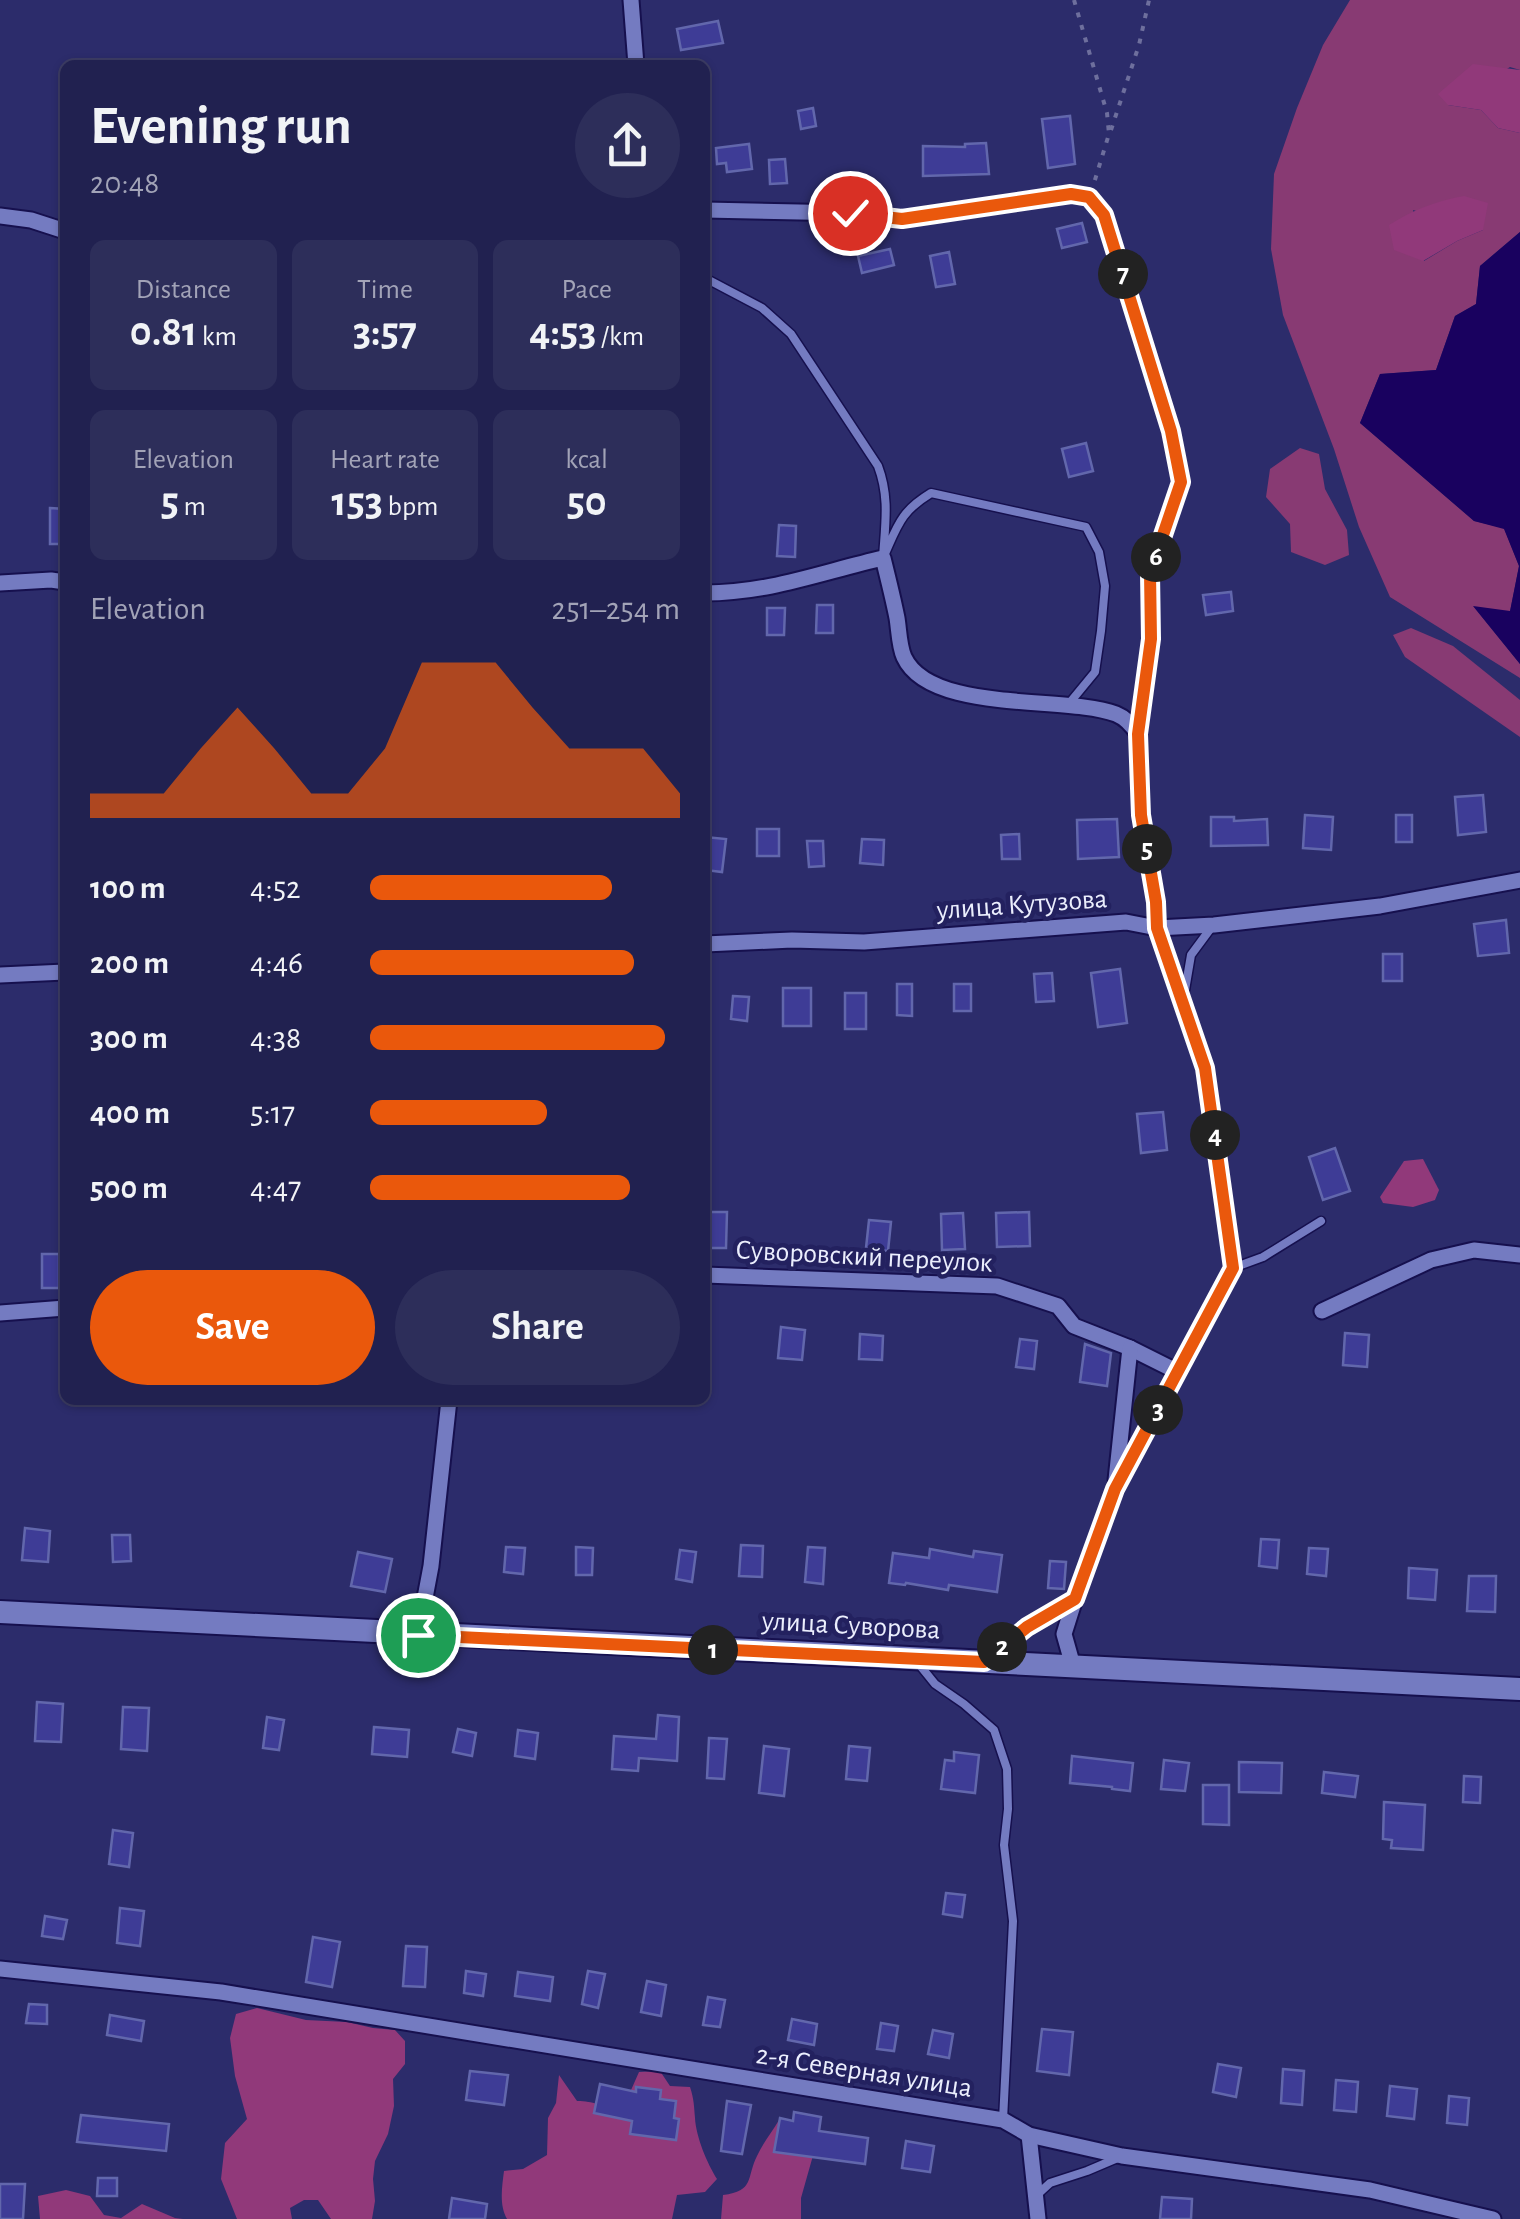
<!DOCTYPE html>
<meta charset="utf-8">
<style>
:root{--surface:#212150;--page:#2d2e5a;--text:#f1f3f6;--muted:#a2a3b7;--line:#3e3e67;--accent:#ea580c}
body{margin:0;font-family:"Alegreya Sans",sans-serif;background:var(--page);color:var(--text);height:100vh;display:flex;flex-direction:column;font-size:38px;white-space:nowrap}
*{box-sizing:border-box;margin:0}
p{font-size:32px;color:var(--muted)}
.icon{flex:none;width:55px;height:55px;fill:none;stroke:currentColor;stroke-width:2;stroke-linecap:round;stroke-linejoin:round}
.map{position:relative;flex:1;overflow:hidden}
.sheet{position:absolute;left:60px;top:60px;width:650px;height:1345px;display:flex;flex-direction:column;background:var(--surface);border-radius:15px;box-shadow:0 2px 8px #0004,0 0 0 2px var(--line)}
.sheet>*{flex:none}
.pin{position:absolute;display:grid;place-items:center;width:85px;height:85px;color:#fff;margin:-42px;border:5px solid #fff;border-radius:50%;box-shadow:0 2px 10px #0007}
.km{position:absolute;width:50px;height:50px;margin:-25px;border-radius:50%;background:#222;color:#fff;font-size:28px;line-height:50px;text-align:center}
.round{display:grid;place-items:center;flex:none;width:105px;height:105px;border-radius:52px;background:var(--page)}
.overview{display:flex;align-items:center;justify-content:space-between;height:170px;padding:0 30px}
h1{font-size:55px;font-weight:700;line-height:75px}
.stats{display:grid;grid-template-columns:repeat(3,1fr);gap:15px;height:170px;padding:10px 30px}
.stats div{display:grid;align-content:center;border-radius:15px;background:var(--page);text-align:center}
.stats b{font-size:42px;font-weight:700}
.stats small{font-size:28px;font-weight:400}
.stats p{font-size:28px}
.chart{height:280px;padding:20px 30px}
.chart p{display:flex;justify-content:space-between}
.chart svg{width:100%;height:180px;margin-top:10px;fill:var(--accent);opacity:.7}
.button{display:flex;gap:20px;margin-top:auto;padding:20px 30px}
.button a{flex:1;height:115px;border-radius:60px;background:var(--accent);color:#fff;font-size:40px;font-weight:700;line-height:115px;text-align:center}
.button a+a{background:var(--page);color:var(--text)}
ul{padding:0 30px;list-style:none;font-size:32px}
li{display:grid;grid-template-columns:160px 120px 1fr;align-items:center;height:75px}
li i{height:25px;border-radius:12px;background:var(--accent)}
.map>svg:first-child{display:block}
.green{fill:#883a73;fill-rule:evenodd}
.forest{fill:#91397a}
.water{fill:#19015f}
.building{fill:#3e3c96;stroke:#6267ac;stroke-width:2.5}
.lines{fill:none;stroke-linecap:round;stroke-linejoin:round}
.lane-casing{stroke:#16104e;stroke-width:11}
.street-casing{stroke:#16104e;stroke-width:19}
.secondary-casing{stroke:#16104e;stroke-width:26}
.path{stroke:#6e6f9d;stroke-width:4;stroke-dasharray:5 8;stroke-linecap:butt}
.lane{stroke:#747bc1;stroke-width:8}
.street{stroke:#747bc1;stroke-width:15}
.secondary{stroke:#747bc1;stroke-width:22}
.route-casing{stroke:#fff;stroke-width:20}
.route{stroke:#ea580c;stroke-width:12}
.labels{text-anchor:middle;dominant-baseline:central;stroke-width:9;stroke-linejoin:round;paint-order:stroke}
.street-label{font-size:28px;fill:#ebeefd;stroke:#23215f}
</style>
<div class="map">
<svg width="1520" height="2219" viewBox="0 0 1520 2219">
<rect width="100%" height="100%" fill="#2c2c6b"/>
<g class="green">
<path d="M1350,0h170v70l-10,-3 -62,38 33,5 17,18 22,5v99l-40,34 -4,38 -21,12 -19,54 -56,4 -20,49 114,98 30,7 15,38 -9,46 -36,-5 46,57v14l-130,-81 -31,-70 -25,-78 -51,-134 -12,-66 3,-75 23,-66 26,-63zM1413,210l70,20 -26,11 -33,20z"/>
<polygon points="1300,448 1319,454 1325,489 1347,530 1349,555 1325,565 1291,552 1290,524 1266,497 1270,469"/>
<polygon points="1411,628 1453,646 1520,700 1520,737 1405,657 1393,635"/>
</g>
<g class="forest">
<polygon points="1473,64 1520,70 1520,133 1498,128 1481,110 1448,105 1438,94"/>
<path d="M1464,196l24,7 -5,27 -26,11 -34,20 -29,-11 -5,-25c24,-15 47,-24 75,-29z"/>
<polygon points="1423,1159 1439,1190 1435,1200 1413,1207 1383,1203 1380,1197 1404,1161"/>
<polygon points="257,2008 306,2020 347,2022 373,2028 395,2030 405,2041 405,2064 393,2079 394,2106 388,2134 375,2161 373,2179 375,2201 372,2219 331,2219 318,2200 304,2200 290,2208 292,2219 237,2219 221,2179 225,2143 247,2119 235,2076 230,2038 236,2014"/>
<path d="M660,2071l10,15 20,1c4,12 4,19 5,31 1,19 12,45 22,61l-12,13 -28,3 -5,24h-165c-8,-14 -5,-32 -3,-48l19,-2 24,-14 1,-37 8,-15 3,-28 18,26c21,0 24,8 47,5l15,-34z"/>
<path d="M779,2120l17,23 18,9 -13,46v21h-80l2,-24c32,-4 23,-17 34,-39 6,-13 15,-24 22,-36z"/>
<polygon points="66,2190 90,2196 104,2215 121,2218 142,2204 175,2218 183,2219 40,2219 38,2196"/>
</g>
<polygon class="water" points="1520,232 1520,664 1473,606 1510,611 1519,566 1504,529 1474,521 1360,423 1380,374 1436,370 1455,316 1476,304 1480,266"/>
<g class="building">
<polygon points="718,21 723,43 681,50 677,29"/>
<polygon points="813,108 816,126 801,129 798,111"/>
<polygon points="1070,116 1075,164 1048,168 1042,119"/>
<polygon points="986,143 989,174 923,176 923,146 965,147 965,144"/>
<polygon points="749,144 752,169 727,172 726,163 717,164 716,148"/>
<polygon points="785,159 787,183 770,184 769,160"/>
<polygon points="1082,223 1087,242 1062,248 1057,229"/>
<polygon points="890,249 894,265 862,273 858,256"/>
<polygon points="949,252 955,284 936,287 930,256"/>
<polygon points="1086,443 1093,471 1069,477 1062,449"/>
<polygon points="50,508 65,509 65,544 50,544"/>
<polygon points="779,525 796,526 795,557 777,556"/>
<polygon points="1231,592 1233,611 1206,615 1203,595"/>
<polygon points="817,605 833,605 833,633 816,633"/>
<polygon points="767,608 785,608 784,635 767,635"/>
<polygon points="1483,795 1486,832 1458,835 1455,797"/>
<polygon points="1305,815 1333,817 1331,850 1303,848"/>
<rect x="1396" y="815" width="16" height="27"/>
<polygon points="1211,817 1234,817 1234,821 1267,819 1268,845 1211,846"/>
<polygon points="1117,819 1119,857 1078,859 1077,820"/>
<rect x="757" y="829" width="22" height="27"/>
<polygon points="1019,834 1020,859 1002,859 1001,835"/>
<polygon points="705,837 726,839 722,872 705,870"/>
<polygon points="862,839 884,840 883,865 860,863"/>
<polygon points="807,841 823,841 824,866 809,867"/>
<polygon points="1506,920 1509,953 1478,956 1474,924"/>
<rect x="1383" y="954" width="19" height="27"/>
<polygon points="1120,969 1127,1023 1098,1027 1091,973"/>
<polygon points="1052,973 1054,1001 1036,1002 1034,974"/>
<polygon points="897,984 912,984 912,1016 897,1015"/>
<rect x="954" y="984" width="17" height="27"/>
<rect x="783" y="988" width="28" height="38"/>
<rect x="845" y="993" width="21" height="36"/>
<polygon points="733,996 749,997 747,1021 731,1019"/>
<polygon points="1163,1112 1167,1150 1141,1153 1137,1114"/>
<polygon points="1335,1148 1350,1191 1323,1200 1309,1157"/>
<polygon points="709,1212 727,1212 726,1248 709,1248"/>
<polygon points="1029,1212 1030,1246 997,1247 996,1213"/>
<polygon points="963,1213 965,1249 942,1250 941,1214"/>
<polygon points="869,1220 891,1222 888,1251 866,1248"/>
<rect x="42" y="1254" width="17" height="34"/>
<polygon points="781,1327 805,1330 802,1360 778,1358"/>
<polygon points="1345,1333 1369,1335 1367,1367 1343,1365"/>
<polygon points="860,1334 883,1336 882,1360 859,1359"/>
<polygon points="1020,1339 1037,1341 1034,1369 1016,1367"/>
<polygon points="1085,1344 1111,1353 1107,1386 1080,1382"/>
<polygon points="25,1528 50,1531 48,1562 22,1560"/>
<polygon points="112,1535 130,1535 131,1561 113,1562"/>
<polygon points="1261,1539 1279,1540 1277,1568 1259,1566"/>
<polygon points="741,1545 763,1546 762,1577 739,1576"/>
<polygon points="506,1547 525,1548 523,1574 504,1572"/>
<polygon points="576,1547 593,1548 592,1575 576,1575"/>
<polygon points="808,1547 825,1548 823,1584 805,1582"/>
<polygon points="1309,1548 1328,1549 1326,1576 1307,1574"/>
<polygon points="930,1549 973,1557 974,1551 1002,1555 997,1592 949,1585 948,1590 906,1583 905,1585 889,1583 893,1553 929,1558"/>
<polygon points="680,1550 696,1552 692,1582 676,1579"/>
<polygon points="358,1552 392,1559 385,1592 351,1586"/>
<polygon points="1050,1561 1066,1562 1064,1589 1048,1588"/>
<polygon points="1409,1568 1437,1570 1435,1600 1408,1598"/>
<polygon points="1469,1576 1496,1576 1495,1612 1467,1611"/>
<polygon points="37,1702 63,1704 61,1742 35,1741"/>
<polygon points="123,1707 149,1708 147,1751 121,1749"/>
<polygon points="658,1715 679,1717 677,1761 639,1758 638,1771 612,1769 614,1736 656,1739"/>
<polygon points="267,1717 284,1720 279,1750 263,1748"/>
<polygon points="374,1727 409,1730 407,1757 372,1754"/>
<polygon points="458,1729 476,1733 472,1756 453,1752"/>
<polygon points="518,1730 538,1733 535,1759 515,1756"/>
<polygon points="709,1738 727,1739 724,1779 707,1778"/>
<polygon points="764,1746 789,1749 784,1796 759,1793"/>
<polygon points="849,1746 870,1748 867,1781 846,1779"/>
<polygon points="954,1752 979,1755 975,1793 941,1789 945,1760 954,1761"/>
<polygon points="1072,1756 1133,1763 1130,1791 1112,1789 1112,1787 1070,1783"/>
<polygon points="1164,1760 1189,1763 1185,1791 1161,1789"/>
<polygon points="1239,1762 1282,1763 1281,1793 1239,1792"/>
<polygon points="1324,1772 1358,1776 1355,1797 1322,1793"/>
<polygon points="1464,1776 1481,1777 1480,1803 1463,1802"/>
<polygon points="1203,1785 1229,1785 1229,1825 1203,1824"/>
<polygon points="1384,1802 1425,1805 1423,1850 1391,1848 1392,1840 1383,1839"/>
<polygon points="113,1830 133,1833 129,1867 109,1864"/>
<polygon points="946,1893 965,1895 962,1917 943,1914"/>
<polygon points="120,1908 144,1911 140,1946 117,1943"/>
<polygon points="45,1916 67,1920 63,1939 42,1936"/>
<polygon points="313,1937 340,1942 332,1987 306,1982"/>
<polygon points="406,1946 427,1947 425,1987 403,1986"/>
<polygon points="466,1971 486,1974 483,1996 464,1993"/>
<polygon points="588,1971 605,1974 598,2008 582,2004"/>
<polygon points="518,1972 553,1977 550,2001 515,1996"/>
<polygon points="647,1981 666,1985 661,2016 641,2012"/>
<polygon points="708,1997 725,2000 720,2027 703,2025"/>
<polygon points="29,2004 47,2005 47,2024 26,2023"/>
<polygon points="110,2015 144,2021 141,2041 107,2035"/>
<polygon points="792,2019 817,2024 814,2045 788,2040"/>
<polygon points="881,2023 898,2026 894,2051 877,2049"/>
<polygon points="1042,2029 1073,2032 1069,2075 1037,2071"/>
<polygon points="933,2030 953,2034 949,2058 928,2054"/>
<polygon points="1218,2064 1241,2068 1236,2097 1213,2092"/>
<polygon points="1283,2069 1304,2071 1302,2105 1281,2103"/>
<polygon points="470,2071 508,2075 504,2105 466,2100"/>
<polygon points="1336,2080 1358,2082 1356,2112 1334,2110"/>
<polygon points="600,2084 636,2092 636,2087 661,2090 660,2099 676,2101 674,2118 679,2119 676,2140 630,2134 632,2121 594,2113"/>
<polygon points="1390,2086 1417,2089 1414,2119 1387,2116"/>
<polygon points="1449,2096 1469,2098 1467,2125 1447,2123"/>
<polygon points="727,2101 751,2105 742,2154 721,2151"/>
<polygon points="794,2112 821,2117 819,2131 868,2138 865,2164 774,2152 780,2118 793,2121"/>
<polygon points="81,2115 169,2124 166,2151 77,2142"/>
<polygon points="906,2141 934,2146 930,2172 902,2168"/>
<polygon points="98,2178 117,2178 117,2196 97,2196"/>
<polygon points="0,2184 25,2184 23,2219 0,2219"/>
<polygon points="1162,2197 1192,2199 1191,2219 1160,2219"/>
<polygon points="452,2198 487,2204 485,2219 449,2219"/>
</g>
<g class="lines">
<g class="lane-casing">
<g id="lane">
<path d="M705,278l57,30 29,26 87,132c12,32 7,58 5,92 15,-33 17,-46 48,-65l155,34 13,25 6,34 -4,45 -6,41 -28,34"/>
<polyline points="1184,996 1191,955 1211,928"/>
<polyline points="1233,1268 1263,1257 1321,1221"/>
<polyline points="918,1663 935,1684 964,1704 994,1730 1007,1769 1008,1809 1004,1845 1013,1921 1003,2120"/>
<polyline points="1038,2194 1050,2183 1087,2171 1120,2157"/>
</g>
</g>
<g class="street-casing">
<g id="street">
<polyline points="631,0 636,65"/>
<polyline points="705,210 850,213 902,219 1071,194 1089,197 1104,215 1171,431 1181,482 1150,573 1151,639 1138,734 1141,815 1156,902 1157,928 1205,1068 1233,1268 1115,1489 1075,1599 1027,1627 984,1662"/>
<polyline points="0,216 31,220 65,231"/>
<polyline points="0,583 51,580 65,582"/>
<path d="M705,593c64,0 117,-21 178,-35 5,20 10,40 14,60 2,12 2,28 7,39 26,57 162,38 212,57 10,4 16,11 22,20"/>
<polyline points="705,944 792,940 864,942 1126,922 1157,928 1214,925 1380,906 1520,880"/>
<polyline points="0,975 65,972"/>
<polyline points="705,1275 997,1286 1058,1306 1074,1326 1130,1348 1178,1372"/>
<polyline points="1322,1311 1431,1260 1474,1250 1520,1255"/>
<polyline points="0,1313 65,1308"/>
<polyline points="1116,1480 1130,1348"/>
<polyline points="418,1635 431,1566 449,1400"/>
<polyline points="1073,1666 1064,1634 1075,1599"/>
<polyline points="0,1969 221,1992 1003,2120 1029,2135 1122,2156 1370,2190 1493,2219"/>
<polyline points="1029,2135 1038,2219"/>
</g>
</g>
<g class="secondary-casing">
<polyline id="secondary" points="0,1612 1520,1689"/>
</g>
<g class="path">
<polyline points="1074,0 1107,113 1109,134 1094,183"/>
<polyline points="1111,130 1139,45 1149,0"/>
</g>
<use href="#lane" class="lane"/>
<use href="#street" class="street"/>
<use href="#secondary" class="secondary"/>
</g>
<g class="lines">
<g class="route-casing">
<polyline id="route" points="418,1635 984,1662 1027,1627 1075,1599 1115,1489 1233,1268 1205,1068 1157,928 1156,902 1141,815 1138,734 1151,639 1150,573 1181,482 1171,431 1104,215 1089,197 1071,194 902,219 850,213"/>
</g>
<use href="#route" class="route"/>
</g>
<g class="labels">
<g class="street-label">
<text transform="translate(1022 905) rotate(-4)">улица Кутузова</text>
<text transform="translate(864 1257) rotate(3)">Суворовский переулок</text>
<text transform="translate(851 1626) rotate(3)">улица Суворова</text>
<text transform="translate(864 2072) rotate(9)">2-я Северная улица</text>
</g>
</g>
</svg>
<div class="pin" style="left:418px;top:1635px;background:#1e9e55"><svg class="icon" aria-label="arrive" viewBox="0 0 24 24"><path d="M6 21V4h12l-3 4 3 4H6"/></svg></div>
<div class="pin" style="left:850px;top:213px;background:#d93025"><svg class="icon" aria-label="check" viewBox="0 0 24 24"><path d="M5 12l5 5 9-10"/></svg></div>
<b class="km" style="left:713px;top:1650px">1</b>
<b class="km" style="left:1002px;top:1647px">2</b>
<b class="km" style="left:1158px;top:1410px">3</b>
<b class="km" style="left:1215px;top:1135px">4</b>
<b class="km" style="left:1147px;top:849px">5</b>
<b class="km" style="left:1156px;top:557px">6</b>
<b class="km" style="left:1123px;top:274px">7</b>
<section class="sheet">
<div class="overview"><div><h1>Evening run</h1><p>20:48</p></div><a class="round"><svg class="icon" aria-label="share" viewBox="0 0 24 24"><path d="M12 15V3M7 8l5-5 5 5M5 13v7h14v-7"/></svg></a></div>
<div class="stats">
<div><p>Distance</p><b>0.81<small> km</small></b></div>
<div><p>Time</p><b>3:57</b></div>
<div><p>Pace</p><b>4:53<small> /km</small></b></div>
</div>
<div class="stats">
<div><p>Elevation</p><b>5<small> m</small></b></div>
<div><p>Heart rate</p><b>153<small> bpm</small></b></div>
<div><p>kcal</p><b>50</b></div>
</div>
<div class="chart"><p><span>Elevation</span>251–254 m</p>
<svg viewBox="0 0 160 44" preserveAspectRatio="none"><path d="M0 44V38L10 38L20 38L30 27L40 17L50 27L60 38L70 38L80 27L90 6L100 6L110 6L120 17L130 27L140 27L150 27L160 38V44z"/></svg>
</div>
<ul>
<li><b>100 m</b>4:52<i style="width:78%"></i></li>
<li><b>200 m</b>4:46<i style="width:85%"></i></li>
<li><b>300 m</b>4:38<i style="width:95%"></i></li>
<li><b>400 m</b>5:17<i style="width:57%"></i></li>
<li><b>500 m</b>4:47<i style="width:84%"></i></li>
</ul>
<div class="button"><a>Save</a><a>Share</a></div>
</section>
</div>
